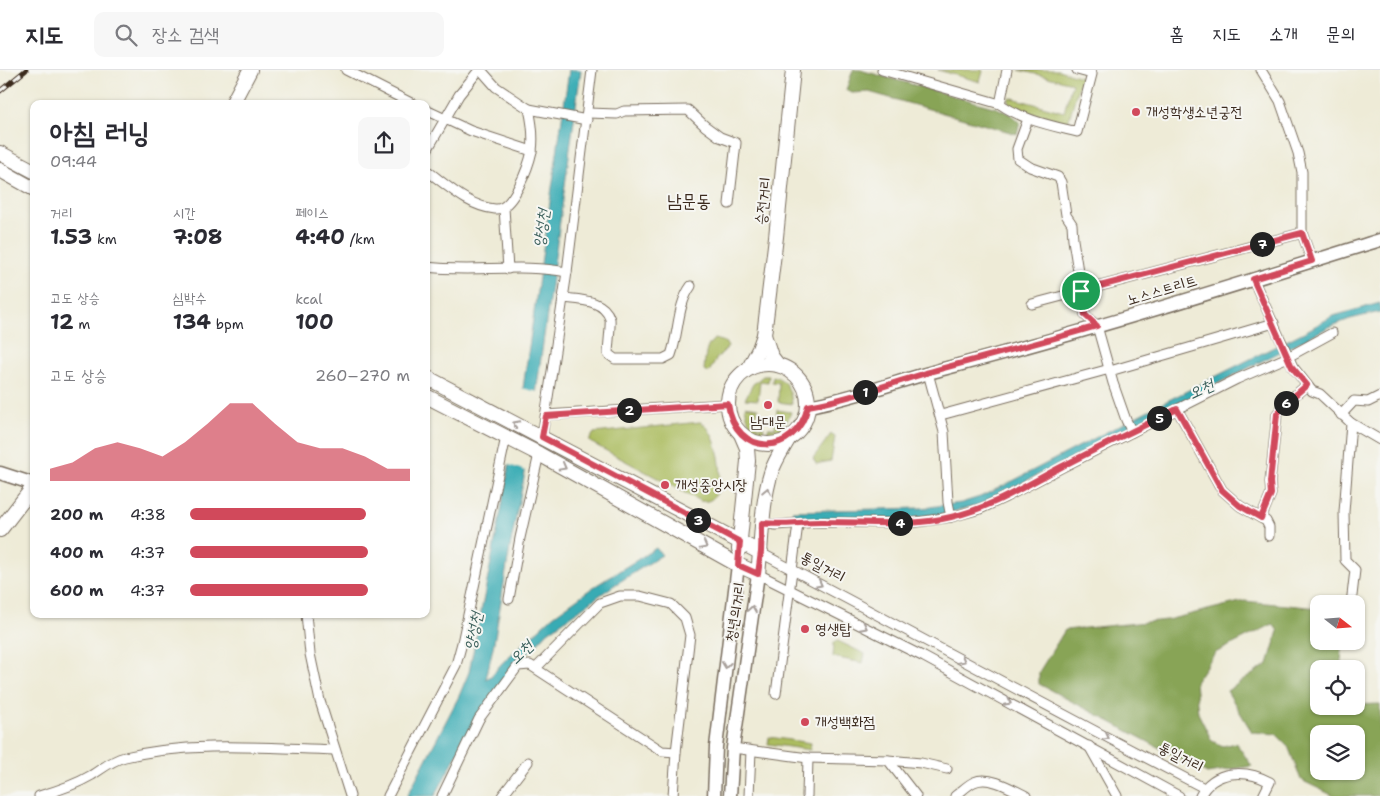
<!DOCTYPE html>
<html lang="ko">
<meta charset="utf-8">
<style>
:root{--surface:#fff;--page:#f7f7f7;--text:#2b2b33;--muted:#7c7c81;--line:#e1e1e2;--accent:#d1495b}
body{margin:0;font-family:"Shantell Sans","Poor Story",sans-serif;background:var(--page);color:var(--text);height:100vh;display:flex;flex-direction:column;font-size:19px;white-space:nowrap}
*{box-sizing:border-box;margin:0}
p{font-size:16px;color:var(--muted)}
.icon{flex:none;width:28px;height:28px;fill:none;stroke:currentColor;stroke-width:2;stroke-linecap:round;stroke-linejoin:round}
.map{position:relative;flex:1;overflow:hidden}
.side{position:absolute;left:30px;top:30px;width:400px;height:518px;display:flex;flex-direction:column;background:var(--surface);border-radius:10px;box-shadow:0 1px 4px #0004}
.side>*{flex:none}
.needle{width:32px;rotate:107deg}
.controls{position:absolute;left:1310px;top:525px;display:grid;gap:10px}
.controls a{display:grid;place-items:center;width:55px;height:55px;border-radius:10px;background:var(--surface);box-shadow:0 1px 4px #0004;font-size:25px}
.pin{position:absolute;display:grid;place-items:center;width:42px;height:42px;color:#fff;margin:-21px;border:2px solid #fff;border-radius:50%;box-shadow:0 1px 5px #0007}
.km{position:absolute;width:25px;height:25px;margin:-12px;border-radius:50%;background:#222;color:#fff;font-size:14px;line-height:25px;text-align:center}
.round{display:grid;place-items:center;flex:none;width:52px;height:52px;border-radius:10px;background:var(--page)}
.head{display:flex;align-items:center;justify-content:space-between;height:85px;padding:0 20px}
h1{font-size:28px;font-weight:700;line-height:38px}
.stats{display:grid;grid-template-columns:repeat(3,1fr);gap:8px;height:85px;padding:5px 20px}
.stats div{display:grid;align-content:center}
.stats b{font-size:21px;font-weight:700}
.stats small{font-size:14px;font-weight:400}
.stats p{font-size:14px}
.chart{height:140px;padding:10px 20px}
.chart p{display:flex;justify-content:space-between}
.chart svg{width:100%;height:90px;margin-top:5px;fill:var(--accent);opacity:.7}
ul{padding:0 20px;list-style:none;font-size:16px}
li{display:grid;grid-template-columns:80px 60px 1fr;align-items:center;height:38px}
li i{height:12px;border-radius:6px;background:var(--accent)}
header{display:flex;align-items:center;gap:30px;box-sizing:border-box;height:70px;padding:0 25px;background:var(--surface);border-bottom:1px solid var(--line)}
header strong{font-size:24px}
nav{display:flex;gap:28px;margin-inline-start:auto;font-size:18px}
.search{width:350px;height:45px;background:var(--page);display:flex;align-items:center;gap:12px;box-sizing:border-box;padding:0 18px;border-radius:10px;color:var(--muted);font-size:19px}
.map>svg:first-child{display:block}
.green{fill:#abbc5f;stroke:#73733e}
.forest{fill:#88a456;stroke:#62673a;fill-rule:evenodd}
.water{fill:#39abb4;stroke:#3a6a69}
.pier{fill:#eeebd7}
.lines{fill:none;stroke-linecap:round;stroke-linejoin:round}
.street-casing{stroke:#7a6e5f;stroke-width:11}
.secondary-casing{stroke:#7a6e5f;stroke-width:15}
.primary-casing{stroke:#7a6e5f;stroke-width:16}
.street{stroke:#fff;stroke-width:9}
.secondary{stroke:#fff;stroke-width:12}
.primary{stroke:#fff;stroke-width:14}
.rail-casing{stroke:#3b2a1e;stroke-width:5}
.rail{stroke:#f6f6f2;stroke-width:3;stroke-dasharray:9;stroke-linecap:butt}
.oneway{stroke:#a79f9a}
.route-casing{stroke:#fff;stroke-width:10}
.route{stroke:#d1495b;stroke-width:6}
.poi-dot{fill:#d1495b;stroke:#f6f6f2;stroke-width:2}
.labels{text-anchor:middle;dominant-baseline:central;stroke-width:4;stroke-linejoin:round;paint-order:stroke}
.poi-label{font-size:15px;fill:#3b2a1e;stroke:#f6f6f2;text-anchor:start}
.street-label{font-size:15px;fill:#3b2a1e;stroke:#f6f6f2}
.water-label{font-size:16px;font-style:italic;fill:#3a5e5a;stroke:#f6f6f2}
.quarter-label{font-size:18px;fill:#3b2a1e;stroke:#f6f6f2}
</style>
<header>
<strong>지도</strong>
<div class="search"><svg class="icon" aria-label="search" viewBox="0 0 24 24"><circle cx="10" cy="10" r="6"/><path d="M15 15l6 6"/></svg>장소 검색</div>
<nav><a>홈</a><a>지도</a><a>소개</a><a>문의</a></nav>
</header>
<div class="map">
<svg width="1380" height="726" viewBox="0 0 1380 726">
<rect width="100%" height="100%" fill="#f6f6f2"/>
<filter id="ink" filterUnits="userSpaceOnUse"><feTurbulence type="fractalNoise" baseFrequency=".02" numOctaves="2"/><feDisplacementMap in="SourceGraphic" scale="10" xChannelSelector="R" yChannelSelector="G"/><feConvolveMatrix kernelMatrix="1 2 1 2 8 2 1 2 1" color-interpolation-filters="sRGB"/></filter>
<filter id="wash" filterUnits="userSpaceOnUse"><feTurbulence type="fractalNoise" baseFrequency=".0096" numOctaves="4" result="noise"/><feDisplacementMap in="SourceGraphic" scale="20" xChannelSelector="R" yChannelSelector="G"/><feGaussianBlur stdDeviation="1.12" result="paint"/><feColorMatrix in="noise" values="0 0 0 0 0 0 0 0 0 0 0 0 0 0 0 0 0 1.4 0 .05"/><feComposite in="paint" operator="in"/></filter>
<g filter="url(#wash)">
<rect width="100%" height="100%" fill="#eeebd7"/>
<g class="green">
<polygon points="938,0 981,0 983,1 980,12"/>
<polygon points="1019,0 1058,0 1081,7 1068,53 1012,38 1009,34 1009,27 1064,42 1072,13"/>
<path d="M715,269l10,3 3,5 -11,11 -8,14h-3l-2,-2c1,-10 1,-26 11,-31z"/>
<polygon points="763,306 769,306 768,312 760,311 758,330 745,329 753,314"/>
<path d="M773,306c13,3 18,15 19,28l-14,-2 1,-19 -7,-1z"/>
<path d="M745,336l13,2 -1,6h-4v8l4,1v4h7l-1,8c-14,-5 -16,-16 -18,-29z"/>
<path d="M777,340l14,2c-4,11 -11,23 -24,23l1,-7h7z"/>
<path d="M700,352c20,6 34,86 0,79l-110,-59v-3l4,-6z"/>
<polygon points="831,364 835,367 831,391 816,394 813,388"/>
<polygon points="838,571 865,584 863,593 833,587 834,572"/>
<polygon points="769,667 811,673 810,680 768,674"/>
</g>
<g class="forest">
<polygon points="853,0 860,0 997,38 1012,45 1020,52 1017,64 869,22 852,23 846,20"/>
<path d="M1244,531l75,7v33h23l-1,28h-22v37l61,-2v92h-46l-33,-16 -13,-34 -12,-12 -24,-2 -25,-41 41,-27 10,-33 -5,-7 -58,29 -20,29 3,31 14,28 11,5 13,-3 16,23 -45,7 -168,-89v-12l26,-42 102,-10zM1319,664h37v37h-37z"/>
</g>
<g class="water">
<polygon points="569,0 581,0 525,403 511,472 494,573 486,609 491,606 502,593 553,546 592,518 656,478 662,485 613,516 548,562 513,599 479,643 435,726 407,726 459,626 469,602 500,446 523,318"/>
<polygon points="1380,233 1380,242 1350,249 1329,257 981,434 945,444 911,448 792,451 792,441 921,438 961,433 980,427 1007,414 1143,343 1306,261 1333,246"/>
</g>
<polygon class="pier" points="521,318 538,322 528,402 507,394"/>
</g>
<g filter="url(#ink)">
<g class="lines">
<g class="street-casing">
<g id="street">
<polyline points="346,0 413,34"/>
<path d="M882,0l118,34c23,16 49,21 77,28l15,-58 -15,-4"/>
<polyline points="1261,0 1280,31 1298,83 1302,102 1302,163 1312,191"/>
<polyline points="1000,34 1007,0"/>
<polyline points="529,39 587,50"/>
<polyline points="426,40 471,61 532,81"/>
<polyline points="588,43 617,44 624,41 688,40 705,56 720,67 736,73 729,134"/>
<polyline points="1028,49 1017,79 1018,89 1030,97 1058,107 1061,112 1066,145 1072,154 1073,170 1085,245 1097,256 1113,313 1126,350 1132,362"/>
<polyline points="426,82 459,25 479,0"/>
<path d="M426,100c21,15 43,37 69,39 18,2 34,-44 37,-58 2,-14 0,-29 -3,-42l-33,-22 -15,-17"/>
<polyline points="504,138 508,199"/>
<path d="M426,197c47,6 95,-4 141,5"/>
<polyline points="1253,209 1293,297 1312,321 1320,324 1351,353 1380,370"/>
<path d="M563,228c16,2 41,1 47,21 1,5 -2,28 -2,35l7,5h48l8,-4c8,-22 6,-50 20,-69"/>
<polyline points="1032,234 1302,163"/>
<polyline points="928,303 944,362 948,432 951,447"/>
<polyline points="1177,339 1222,420 1240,436 1266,451 1269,457 1269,466"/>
<polyline points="546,345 728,334"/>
<polyline points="941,345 1106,300 1110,301 1274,253"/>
<polyline points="1341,345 1354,331 1368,332 1380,326"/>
<polyline points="1351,353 1344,442 1345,490 1355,500 1351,534"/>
<polyline points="542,367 567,202 592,0"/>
<polyline points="1261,448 1271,424 1270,412 1277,344 1287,332 1307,315"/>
<polyline points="762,453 776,455 818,452 911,453 951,447 980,439 1006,427 1061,398 1237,309 1288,287 1332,263"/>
<polyline points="761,483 1097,662 1204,718"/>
<polyline points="758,504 924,587 1179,726"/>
<polyline points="509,529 520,468 539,384"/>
<polyline points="306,544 310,584 320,631 350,726"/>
<polyline points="536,598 600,533 620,526 640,526 671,534 685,548 690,565 676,682 673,726"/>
<polyline points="776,624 798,454"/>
<polyline points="1089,676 1117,726"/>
<polyline points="733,678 808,688 888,690 916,726"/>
<polyline points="888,690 921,693 947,699"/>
<path d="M39,726c18,-5 36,-11 53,-21 11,-7 20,-15 33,-18 69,-16 140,-9 210,-7"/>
<polyline points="388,726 456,595 462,573 506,367"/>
<polyline points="442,726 479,649 518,596 530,595 662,681 676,682"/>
<polyline points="502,726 528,692"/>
<polyline points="749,726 751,681"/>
<polyline points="807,726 808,688"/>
<path d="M955,726c6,-4 12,-11 19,-14 16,-7 38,7 52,14"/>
<path d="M1200,726c14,-27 46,-27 70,-14l-7,14"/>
</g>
</g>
<g class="secondary-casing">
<g id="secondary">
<path d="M808,336c47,-8 92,-26 139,-38 146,-38 289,-83 433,-128"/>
<polyline points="0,403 34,414"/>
<polyline points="714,726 716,677 738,495"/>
<polyline points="730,726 733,678 758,504"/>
</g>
</g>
<g class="primary-casing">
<g id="primary">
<polyline points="232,34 250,0"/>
<polyline points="0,83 34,101"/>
<polyline points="0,100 34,119"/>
<polyline points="764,265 776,167 793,0"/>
<circle cx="768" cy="334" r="40"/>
<polyline points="749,298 759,279 764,265 771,286 778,295"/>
<polyline points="426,307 761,483"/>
<path d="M426,326l113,58 199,111 20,9c4,-34 3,-69 13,-101 4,-13 12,-24 18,-35"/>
<polyline points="0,460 34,416"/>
<polyline points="739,479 748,391 747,378 741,364"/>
</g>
</g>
<use href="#street" class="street"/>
<use href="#secondary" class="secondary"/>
<use href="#primary" class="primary"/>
<g class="rail-casing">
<polyline id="rail" points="0,21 26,0"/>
</g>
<use href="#rail" class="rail"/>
</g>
<defs><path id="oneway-chevron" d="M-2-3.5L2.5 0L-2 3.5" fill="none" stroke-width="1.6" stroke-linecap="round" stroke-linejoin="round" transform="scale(1.25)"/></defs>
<g class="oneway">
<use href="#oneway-chevron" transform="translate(516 354) rotate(-153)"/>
<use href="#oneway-chevron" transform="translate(563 397) rotate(29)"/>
<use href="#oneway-chevron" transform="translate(767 421) rotate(-79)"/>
<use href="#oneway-chevron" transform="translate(704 476) rotate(29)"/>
<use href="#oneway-chevron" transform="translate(819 514) rotate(28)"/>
<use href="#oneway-chevron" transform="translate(752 539) rotate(-81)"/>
<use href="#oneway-chevron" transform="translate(864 557) rotate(27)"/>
<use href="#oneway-chevron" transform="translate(962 590) rotate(28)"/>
<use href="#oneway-chevron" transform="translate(726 595) rotate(97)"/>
<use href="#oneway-chevron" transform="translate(1008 632) rotate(28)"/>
<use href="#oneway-chevron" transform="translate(1106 667) rotate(27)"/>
</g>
</g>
<g class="lines" filter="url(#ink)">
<g class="route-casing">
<path id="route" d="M1302,163l10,28 -59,18 39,88 15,18 -20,17 -10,12 -7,68 1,12 -10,24 -21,-12 -18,-16 -45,-81c-39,20 -78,38 -116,58 -36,19 -70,41 -110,50 -40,10 -84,5 -125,5 -21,-1 -42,4 -64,1l-1,29 -3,22 -20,-9 2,-23 -198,-105 4,-21 182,-12c7,53 68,54 80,2 40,-7 79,-21 118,-33 57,-16 114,-30 171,-47l-12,-11 -4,-24z"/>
</g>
<use href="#route" class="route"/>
</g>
<g class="poi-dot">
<circle cx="1136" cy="42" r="5"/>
<circle cx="768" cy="335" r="5"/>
<circle cx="665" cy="415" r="5"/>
<circle cx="805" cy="559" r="5"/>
<circle cx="805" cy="652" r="5"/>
</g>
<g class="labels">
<g class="poi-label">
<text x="1146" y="42">개성학생소년궁전</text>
<text x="768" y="352" text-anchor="middle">남대문</text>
<text x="675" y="415">개성중앙시장</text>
<text x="815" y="559">영생탑</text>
<text x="815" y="652">개성백화점</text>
</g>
<g class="street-label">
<text transform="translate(763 131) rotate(-84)">승전거리</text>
<text transform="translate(1162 220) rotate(-17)">노스스트리트</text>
<text transform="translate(823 497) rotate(28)">통일거리</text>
<text transform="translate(735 542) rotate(-81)">청년의거리</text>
<text transform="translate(1181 687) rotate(27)">통일거리</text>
</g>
<g class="water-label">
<text transform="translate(541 158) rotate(-82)">양성천</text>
<text transform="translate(1201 319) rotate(-26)">오천</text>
<text transform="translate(473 561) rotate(-79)">양성천</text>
<text transform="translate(521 582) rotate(-44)">오천</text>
</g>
<g class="quarter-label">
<text x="689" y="131">남문동</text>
</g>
</g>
</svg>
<div class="controls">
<a><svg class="needle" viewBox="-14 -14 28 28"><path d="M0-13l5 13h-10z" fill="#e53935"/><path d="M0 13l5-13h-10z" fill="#7c7c81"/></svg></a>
<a><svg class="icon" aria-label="locate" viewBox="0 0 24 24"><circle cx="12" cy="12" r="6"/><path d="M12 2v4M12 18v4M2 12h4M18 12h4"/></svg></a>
<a><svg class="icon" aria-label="layers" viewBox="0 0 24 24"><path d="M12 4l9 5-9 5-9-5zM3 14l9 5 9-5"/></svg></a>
</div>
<div class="pin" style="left:1081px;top:221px;background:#1e9e55"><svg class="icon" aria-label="arrive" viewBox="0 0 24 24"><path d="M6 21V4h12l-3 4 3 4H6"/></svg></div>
<b class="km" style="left:865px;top:322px">1</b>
<b class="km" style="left:629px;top:340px">2</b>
<b class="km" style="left:698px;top:450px">3</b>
<b class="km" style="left:900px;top:453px">4</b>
<b class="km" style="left:1159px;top:348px">5</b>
<b class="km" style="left:1286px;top:333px">6</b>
<b class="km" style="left:1262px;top:174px">7</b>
<section class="side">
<div class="head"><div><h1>아침 러닝</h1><p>09:44</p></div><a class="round"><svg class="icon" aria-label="share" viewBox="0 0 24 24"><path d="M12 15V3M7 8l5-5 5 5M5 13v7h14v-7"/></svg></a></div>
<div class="stats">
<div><p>거리</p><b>1.53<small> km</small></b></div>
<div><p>시간</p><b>7:08</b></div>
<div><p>페이스</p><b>4:40<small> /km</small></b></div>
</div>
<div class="stats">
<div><p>고도 상승</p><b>12<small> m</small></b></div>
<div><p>심박수</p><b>134<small> bpm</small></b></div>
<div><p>kcal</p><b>100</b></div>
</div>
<div class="chart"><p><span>고도 상승</span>260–270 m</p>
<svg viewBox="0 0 160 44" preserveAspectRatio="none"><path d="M0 44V38L10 35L20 28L30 25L40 28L50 32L60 25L70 16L80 6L90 6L100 16L110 25L120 28L130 28L140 32L150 38L160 38V44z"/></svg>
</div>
<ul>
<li><b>200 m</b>4:38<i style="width:80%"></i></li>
<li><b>400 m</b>4:37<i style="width:81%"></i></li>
<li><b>600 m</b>4:37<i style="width:81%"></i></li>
</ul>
</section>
</div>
